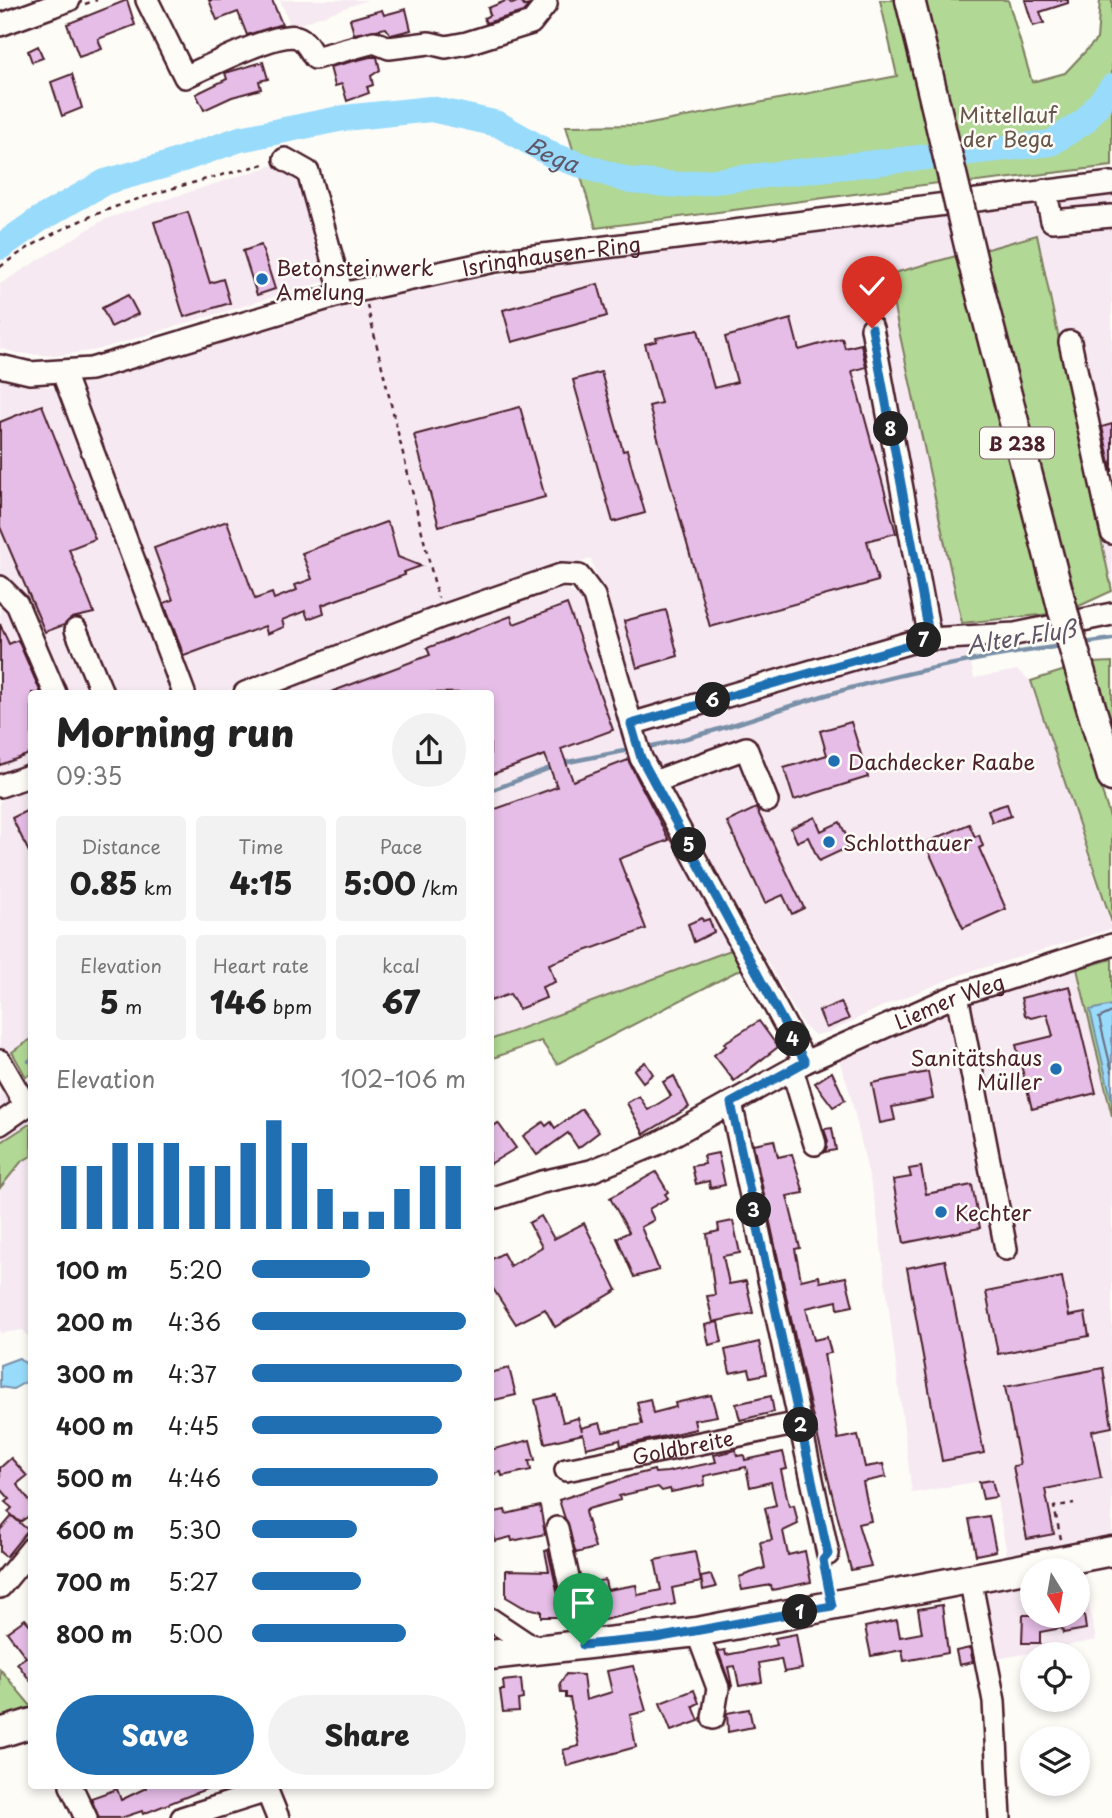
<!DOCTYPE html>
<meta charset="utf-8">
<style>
:root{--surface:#fff;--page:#f2f2f2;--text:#222;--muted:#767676;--accent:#1f6fb2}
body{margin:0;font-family:"Playpen Sans",sans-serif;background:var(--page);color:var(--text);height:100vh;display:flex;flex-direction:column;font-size:26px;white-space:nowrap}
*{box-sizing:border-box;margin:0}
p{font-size:23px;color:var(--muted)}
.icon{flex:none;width:38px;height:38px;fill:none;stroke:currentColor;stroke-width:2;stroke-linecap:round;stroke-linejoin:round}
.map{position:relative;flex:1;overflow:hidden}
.panel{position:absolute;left:28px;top:690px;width:466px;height:1099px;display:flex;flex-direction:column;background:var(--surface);border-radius:7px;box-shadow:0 4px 10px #0003}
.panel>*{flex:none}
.needle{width:46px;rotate:169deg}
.tools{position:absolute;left:1020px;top:1558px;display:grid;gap:14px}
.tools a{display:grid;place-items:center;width:70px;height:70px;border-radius:50%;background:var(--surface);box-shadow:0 4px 10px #0003;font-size:35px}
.pin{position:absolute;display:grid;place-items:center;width:60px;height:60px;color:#fff;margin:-72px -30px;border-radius:50% 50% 50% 0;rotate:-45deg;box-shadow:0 0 7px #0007}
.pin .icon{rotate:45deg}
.km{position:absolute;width:35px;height:35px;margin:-18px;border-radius:50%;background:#222;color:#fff;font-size:19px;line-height:35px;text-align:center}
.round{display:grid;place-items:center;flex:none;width:74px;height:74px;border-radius:37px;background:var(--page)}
.summary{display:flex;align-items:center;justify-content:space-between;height:119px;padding:0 28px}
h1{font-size:38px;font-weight:800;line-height:52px}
.stats{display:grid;grid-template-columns:repeat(3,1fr);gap:10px;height:119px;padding:7px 28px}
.stats div{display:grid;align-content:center;border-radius:7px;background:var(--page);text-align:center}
.stats b{font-size:30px;font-weight:800}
.stats small{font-size:19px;font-weight:400}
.stats p{font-size:19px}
.chart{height:196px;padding:14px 28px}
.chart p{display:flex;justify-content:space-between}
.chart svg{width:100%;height:126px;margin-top:7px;stroke:var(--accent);stroke-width:6}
.primary-button{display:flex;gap:14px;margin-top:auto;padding:14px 28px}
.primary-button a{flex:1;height:80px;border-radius:42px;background:var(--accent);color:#fff;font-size:28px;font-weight:800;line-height:80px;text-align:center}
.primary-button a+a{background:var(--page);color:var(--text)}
ul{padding:0 28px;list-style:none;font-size:23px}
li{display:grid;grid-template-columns:112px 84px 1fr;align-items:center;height:52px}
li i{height:18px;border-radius:9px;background:var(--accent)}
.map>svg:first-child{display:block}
.built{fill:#f6e9f2}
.green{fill:#b1d894;stroke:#7e7c60;stroke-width:2}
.water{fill:#99dbfb;stroke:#7990a8;stroke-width:2}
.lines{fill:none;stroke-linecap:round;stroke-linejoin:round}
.shore{stroke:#6a6a7e;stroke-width:2}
.stream{stroke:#7990a8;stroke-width:4.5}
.river{stroke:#99dbfb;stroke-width:26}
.building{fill:#e5bde6;stroke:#4a1f2b;stroke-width:2}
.minor-casing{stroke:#4a1f2b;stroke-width:26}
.major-casing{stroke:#4a1f2b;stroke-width:33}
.path{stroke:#4a1f2b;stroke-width:2.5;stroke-dasharray:5 5;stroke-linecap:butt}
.minor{stroke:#fdfcf7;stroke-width:21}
.major{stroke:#fdfcf7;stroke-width:28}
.major-bridge-casing{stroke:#4a1f2b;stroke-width:33;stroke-linecap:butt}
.major-bridge{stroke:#fdfcf7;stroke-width:28}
.route-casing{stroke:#fff;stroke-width:14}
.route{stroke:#1f6fb2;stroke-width:9}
.poi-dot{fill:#1f6fb2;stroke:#fdfcf7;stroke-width:2.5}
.labels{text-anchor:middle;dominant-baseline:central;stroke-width:5;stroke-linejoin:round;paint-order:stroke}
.shield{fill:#fdfcf7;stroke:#806168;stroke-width:2}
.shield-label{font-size:19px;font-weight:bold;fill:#4a1f2b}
.park-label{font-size:21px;fill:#69564a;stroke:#fdfcf7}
.street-label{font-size:21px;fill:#4a1f2b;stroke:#fdfcf7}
.poi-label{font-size:21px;fill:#4a1f2b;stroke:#fdfcf7;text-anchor:start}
.water-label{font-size:23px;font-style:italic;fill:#625769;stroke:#fdfcf7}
</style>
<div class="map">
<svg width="1112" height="1818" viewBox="0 0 1112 1818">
<rect width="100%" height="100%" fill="#fdfcf7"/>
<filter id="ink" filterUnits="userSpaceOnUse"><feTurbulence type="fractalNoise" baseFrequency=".0143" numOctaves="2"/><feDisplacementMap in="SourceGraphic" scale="14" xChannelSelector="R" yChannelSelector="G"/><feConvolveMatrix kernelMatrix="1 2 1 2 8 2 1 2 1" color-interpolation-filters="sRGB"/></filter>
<g filter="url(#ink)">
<g class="built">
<polygon points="280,0 367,0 291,27"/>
<polygon points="280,163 306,178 333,279 97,350 55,356 16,353 0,348 0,284 105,219"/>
<polygon points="1112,195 1112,591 1037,236 984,250 974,210"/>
<polygon points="946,214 956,256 887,276 974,678 1017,670 1031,681 1112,929 963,974 881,1007 830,1032 815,1035 803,1025 648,749 591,559 435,611 220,693 32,693 31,763 0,775 0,378 55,388 355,299 525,271"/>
<polygon points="561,586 583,599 634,758 736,948 490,1040 490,693 267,693 446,623"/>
<polygon points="31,787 31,1039 12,1053 31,1084 31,1123 0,1143 0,801"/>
<polygon points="1077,969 1112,1116 1112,1534 1007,1554 993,1479 912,1493 876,1207 850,1093 839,1059 976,1001"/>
<polygon points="31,1156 31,1341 23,1330 0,1333 0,1188 21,1162"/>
<polygon points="1078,1574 1082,1574 1096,1640 992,1660 980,1599 984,1592 1032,1583 1032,1615 1078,1615"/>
</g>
<g class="green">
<polygon points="880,0 895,0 939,183 596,228 566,126 645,125 897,76"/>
<polygon points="924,0 1008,0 1032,82 1065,73 1097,39 1100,0 1112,0 1112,166 969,183"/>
<polygon points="1037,235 1112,591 1077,607 984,250"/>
<polygon points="956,256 1050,614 962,623 887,275"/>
<polygon points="1112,662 1112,729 1092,663"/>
<polygon points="1065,670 1112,824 1112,923 1031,681"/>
<polygon points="736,948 747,966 557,1064 541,1041 490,1059 490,1040"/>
<polygon points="1112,959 1112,1116 1077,969"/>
<polygon points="31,1039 31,1073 26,1077 12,1052"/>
<polygon points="31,1123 31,1156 21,1162 0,1188 0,1143"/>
<polygon points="0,1669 31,1706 31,1708 0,1717"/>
</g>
<g class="water">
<polygon points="1112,1005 1112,1102 1090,1010"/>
<polygon points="19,1358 30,1367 31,1379 13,1389 0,1387 0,1365"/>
</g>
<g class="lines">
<polyline class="shore" points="1112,1012 1099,1018 1112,1072"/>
<g class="stream">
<polyline points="1084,643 1112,639"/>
<path d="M652,746c59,-11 116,-34 174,-51 77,-23 156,-38 235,-49"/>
<polyline points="563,763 624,751"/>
<polyline points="490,791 555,766"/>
<polyline points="29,1061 32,1059"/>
</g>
<path class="river" id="s1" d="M0,247l40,-28 65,-37 61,-17 74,-26 104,-21 87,-9 67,15 56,32 76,25 49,4 372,-42 34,-22 27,-34"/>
</g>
<g class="building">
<polygon points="127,0 135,25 98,39 102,49 79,57 67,24"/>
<polygon points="209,0 272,0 282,24 247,35 238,12 217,20"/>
<polygon points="508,0 512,4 521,0 524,6 529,5 523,12 486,23 484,18 490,15 488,8"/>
<polygon points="1025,0 1068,0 1068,3 1040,12 1044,23 1033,26"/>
<polygon points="406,9 411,30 391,35 386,28 354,34 350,19 382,10 384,15"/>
<polygon points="38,46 43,58 32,62 28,51"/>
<polygon points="370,57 377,57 380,70 371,76 373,85 367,87 369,93 347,101 342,84 335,86 330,67"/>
<polygon points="263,62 268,79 259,81 261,89 232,97 204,110 196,94 227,79 225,73"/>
<polygon points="72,74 82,108 62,116 51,82"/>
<polygon points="188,212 210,283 223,279 230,303 184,317 154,222"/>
<polygon points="261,245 275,289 257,295 243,251"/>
<polygon points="598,284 607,316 512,342 503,310"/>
<polygon points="128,295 138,314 111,327 102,308"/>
<polygon points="791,319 799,350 842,338 845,348 861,344 866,367 852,371 896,533 867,541 878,581 710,627 649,406 661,403 645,344 657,341 656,338 698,330 714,388 737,382 725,337"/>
<polygon points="601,372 623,451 627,450 645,513 613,522 573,380"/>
<polygon points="42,405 95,539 69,549 94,613 72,618 64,625 45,632 0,527 0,422"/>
<polygon points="520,407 545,497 439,526 414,435"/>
<polygon points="1112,424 1112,472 1102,427"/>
<polygon points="227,521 255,599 272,593 274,599 297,590 295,585 312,579 302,553 386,522 390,527 398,557 421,566 404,572 405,575 322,605 324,613 308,619 305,611 282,620 284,627 267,634 265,626 184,656 164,603 173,600 154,548"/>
<polygon points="567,604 613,730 561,749 573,781 628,760 669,840 619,859 646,929 549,964 555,982 542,987 546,998 519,1009 510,994 490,1001 490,811 557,787 545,755 490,775 490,693 331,692 430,655 427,648 511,616 514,624"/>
<polygon points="666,610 678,656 637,668 624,621"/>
<polygon points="0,624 9,644 18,640 41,693 32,693 32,753 0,765"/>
<polygon points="851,722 868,777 794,800 784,768 827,755 820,731"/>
<polygon points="1007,804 1011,816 992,822 988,810"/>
<polygon points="32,808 32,858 12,818"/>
<polygon points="756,808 804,908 792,914 783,895 765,903 727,822"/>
<polygon points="815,817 821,831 840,822 851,846 819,861 808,837 797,842 791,828"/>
<polygon points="969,824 975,837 979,835 983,846 979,848 1006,909 963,928 925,843"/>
<polygon points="702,918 703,921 709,919 714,932 694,942 688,924"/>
<polygon points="1070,986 1096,1093 1032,1109 1016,1045 1053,1036 1047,1014 1031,1018 1025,1015 1021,998"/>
<polygon points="841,1002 849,1019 826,1028 819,1011"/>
<polygon points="759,1021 778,1047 734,1081 714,1055 726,1046 724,1043"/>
<polygon points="645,1062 653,1074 643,1082 634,1070"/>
<polygon points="832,1072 845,1100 833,1107 815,1083"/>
<polygon points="928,1072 933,1099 892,1107 895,1120 880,1123 872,1083"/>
<polygon points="674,1076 689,1107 644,1134 627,1103 639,1096 648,1110 671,1096 663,1082"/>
<polygon points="582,1109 599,1132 578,1148 568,1133 537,1155 523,1136 543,1122 546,1126 551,1122 555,1128"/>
<polygon points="498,1123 516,1148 490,1164 490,1129"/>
<polygon points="832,1128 836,1150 825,1152 828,1141 824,1129"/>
<polygon points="774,1140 778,1157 792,1154 804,1193 787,1196 800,1248 795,1249 801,1280 819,1276 820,1282 846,1277 853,1306 838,1309 837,1301 806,1308 814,1340 827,1337 831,1353 824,1354 838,1439 858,1435 865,1467 883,1464 886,1477 863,1482 871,1521 858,1524 871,1566 851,1570 810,1406 753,1144"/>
<polygon points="718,1153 725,1185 710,1188 709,1181 696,1184 692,1166 705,1164 703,1156"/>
<polygon points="921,1167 926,1194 972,1185 980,1228 904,1243 893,1180 911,1177 909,1169"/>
<polygon points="656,1172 668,1192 665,1194 668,1198 649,1209 654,1220 641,1227 659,1270 634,1277 617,1238 629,1232 610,1198"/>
<polygon points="541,1216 554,1239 584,1223 617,1290 555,1327 545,1309 516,1324 490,1284 490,1260 503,1253 510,1266 542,1247 529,1223"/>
<polygon points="733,1221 740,1253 723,1256 729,1284 746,1281 753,1313 713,1322 707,1296 715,1295 707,1234 719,1231 718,1224"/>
<polygon points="945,1260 984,1453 942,1461 907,1268"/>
<polygon points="1062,1277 1069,1316 1085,1313 1089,1336 998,1354 986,1292"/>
<polygon points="718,1322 722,1342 709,1345 705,1325"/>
<polygon points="759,1342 766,1374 751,1377 749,1369 730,1373 725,1350"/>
<polygon points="509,1368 516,1395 490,1401 490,1373"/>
<polygon points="1103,1368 1112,1427 1092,1431 1101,1478 1045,1489 1054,1534 1027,1539 1013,1466 1020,1465 1005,1387"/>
<polygon points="556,1395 563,1422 578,1418 582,1431 581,1428 600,1423 603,1432 642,1424 637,1402 650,1399 653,1413 676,1407 675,1403 711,1395 717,1416 694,1420 696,1429 621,1446 620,1440 586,1448 583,1434 545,1443 535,1400"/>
<polygon points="771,1396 774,1412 740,1420 736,1404"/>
<polygon points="530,1440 535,1460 529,1461 531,1470 502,1476 501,1472 490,1475 490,1450"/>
<polygon points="736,1450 737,1456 744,1455 745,1460 783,1452 787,1469 781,1470 789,1506 794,1505 798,1524 783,1531 788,1555 805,1551 811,1582 772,1590 771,1585 742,1590 739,1577 765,1568 760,1542 772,1540 765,1508 776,1505 771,1482 750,1487 746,1467 704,1476 705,1485 671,1492 670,1489 662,1491 658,1487 619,1496 620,1500 588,1509 585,1512 595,1548 576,1553 559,1500 634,1475 654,1470 655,1473 667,1472 716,1462 714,1455"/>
<polygon points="11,1458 27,1476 17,1484 32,1504 32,1514 20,1522 8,1512 12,1508 5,1502 10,1499 0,1488 0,1468"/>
<polygon points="992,1480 996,1497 983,1499 979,1482"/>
<polygon points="540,1506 545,1534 512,1541 511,1537 495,1541 490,1513 505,1510 506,1514"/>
<polygon points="12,1516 28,1530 6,1557 0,1552 0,1530"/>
<polygon points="989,1516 996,1551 976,1555 969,1519"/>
<polygon points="548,1550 563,1617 541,1617 541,1611 523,1607 506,1597 506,1570 549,1571 545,1551"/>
<polygon points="695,1552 701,1582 672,1588 675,1604 599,1621 598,1616 592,1617 590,1605 596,1603 591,1582 605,1580 607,1590 636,1585 638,1595 661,1590 655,1560"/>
<polygon points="711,1575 716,1587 703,1590 701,1577"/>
<polygon points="942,1605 948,1653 904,1661 902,1650 871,1656 865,1627 897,1620 900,1637 922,1633 918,1609"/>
<polygon points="1023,1615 1084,1615 1086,1629 1063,1633 1062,1628 1040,1632 1040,1643 1022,1643"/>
<polygon points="25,1619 32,1627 32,1683 17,1663 26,1657 7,1632"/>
<polygon points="796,1634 802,1669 784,1672 781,1659 759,1663 762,1682 739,1686 735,1666 728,1667 732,1686 731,1687 718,1651 725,1650 726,1655 777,1645 775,1638"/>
<polygon points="970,1648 973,1662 959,1665 956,1651"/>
<polygon points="633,1666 646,1711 630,1715 636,1747 567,1766 563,1750 579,1746 570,1698 566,1698 566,1693 561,1693 560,1684 566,1674 583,1675 586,1700 612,1692 607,1671"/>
<polygon points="521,1679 523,1699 518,1700 519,1711 503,1712 500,1690 504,1690 503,1681"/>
<polygon points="694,1690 699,1703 693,1706 699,1721 671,1731 660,1703"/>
<polygon points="749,1709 753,1727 728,1732 727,1713"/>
<polygon points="145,1785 211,1785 211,1787 143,1814 142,1811 121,1818 99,1818 91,1798 117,1789 121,1800 146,1788"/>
</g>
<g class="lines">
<g class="minor-casing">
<g id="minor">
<path d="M147,0l38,77c23,-10 91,-46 112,-40 9,3 13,14 18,21l59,-16 15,6 40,-5 17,4 21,-4 64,-20 15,-19 -2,-4"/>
<polyline points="0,25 69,0"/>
<polyline points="285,159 308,172 342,294"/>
<polyline points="1045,190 1052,221 1112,216"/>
<polyline points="872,328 930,639"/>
<polyline points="1070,342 1112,533"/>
<path id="s2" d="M0,366l30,7 61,-4 251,-75 153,-33 617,-78"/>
<polyline points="63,373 184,693"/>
<polyline points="0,587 17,604 55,693"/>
<polyline points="76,630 101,690 98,693"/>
<polyline points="245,693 443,616 561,575 579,576 594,596 641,758 805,1062"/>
<polyline points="631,724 908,643 930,639 1015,634 1112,614"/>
<polyline points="654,782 746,748 767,801"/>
<polyline points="0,786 32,775"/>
<polyline points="957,995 1006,1249"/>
<polyline points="0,1061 26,1106 0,1124"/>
<polyline points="792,1069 815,1144"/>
<polyline points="731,1103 828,1554"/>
<path id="s3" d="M490,1199l52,-17 49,-11 66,-27 148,-82 152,-67 155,-50"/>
<path id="s4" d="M566,1470l234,-47"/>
<polyline points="557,1528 583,1645"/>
<polyline points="970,1578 994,1701 1000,1818"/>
<polyline points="0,1587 32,1548"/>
<polyline points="490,1619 526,1643 541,1649"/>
<polyline points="697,1632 718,1688 713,1718"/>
<polyline points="71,1786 86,1818"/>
<polyline points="182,1818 267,1791 278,1818"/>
</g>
</g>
<g class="major-casing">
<g id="major">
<polyline points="910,0 927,69"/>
<polyline points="976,275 1063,611"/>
<polyline points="1079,667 1112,777"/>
<polyline points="490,1655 697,1632 1112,1551"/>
<polyline points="0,1733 32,1723"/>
</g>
</g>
<g class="path">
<polyline points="85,4 97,0"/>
<path d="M0,267c79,-59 174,-79 268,-104"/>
<polyline points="367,305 438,598"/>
<polyline points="0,323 0,325"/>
<polyline points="1061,1539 1054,1507 1074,1503"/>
<polyline points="825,1569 828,1587"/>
</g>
<use href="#minor" class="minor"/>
<use href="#major" class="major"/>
<g class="major-bridge-casing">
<g id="major-bridge">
<polyline points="927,69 976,275"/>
<polyline points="1063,611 1079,667"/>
</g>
</g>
<use href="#major-bridge" class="major-bridge"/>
</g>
</g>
<g class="lines" filter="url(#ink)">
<g class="route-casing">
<polyline id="route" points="583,1645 656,1638 832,1606 823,1560 828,1554 731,1103 805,1062 641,758 631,724 930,639 872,328"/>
</g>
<use href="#route" class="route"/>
</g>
<g class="poi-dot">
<circle cx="262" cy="279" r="7"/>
<circle cx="834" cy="761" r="7"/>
<circle cx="829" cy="842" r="7"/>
<circle cx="1056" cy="1069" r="7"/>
<circle cx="941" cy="1212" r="7"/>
</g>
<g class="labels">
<rect class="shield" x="980" y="427.5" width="74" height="31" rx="5"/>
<g class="shield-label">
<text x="1017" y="443">B 238</text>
</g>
<g class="park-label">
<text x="1008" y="114">Mittellauf<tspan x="1008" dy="24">der Bega</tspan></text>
</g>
<g class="street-label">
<text stroke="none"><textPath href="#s2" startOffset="567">Isringhausen-Ring</textPath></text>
<text stroke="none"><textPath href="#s3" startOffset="502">Liemer Weg</textPath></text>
<text stroke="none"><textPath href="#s4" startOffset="119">Goldbreite</textPath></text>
</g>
<g class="poi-label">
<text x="276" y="267">Betonsteinwerk<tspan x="276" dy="24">Amelung</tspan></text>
<text x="848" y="761">Dachdecker Raabe</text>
<text x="843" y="842">Schlotthauer</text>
<text x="1042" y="1057" text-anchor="end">Sanitätshaus<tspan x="1042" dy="24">Müller</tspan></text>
<text x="955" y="1212">Kechter</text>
</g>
<g class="water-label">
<text stroke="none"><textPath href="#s1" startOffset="590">Bega</textPath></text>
<text transform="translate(1021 636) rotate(-9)">Alter Fluß</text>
</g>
</g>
</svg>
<div class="tools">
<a><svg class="needle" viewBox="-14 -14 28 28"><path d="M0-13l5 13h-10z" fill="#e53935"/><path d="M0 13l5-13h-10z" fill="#767676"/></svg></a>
<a><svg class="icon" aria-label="locate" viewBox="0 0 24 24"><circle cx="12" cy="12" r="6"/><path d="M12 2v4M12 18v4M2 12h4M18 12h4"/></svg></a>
<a><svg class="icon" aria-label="layers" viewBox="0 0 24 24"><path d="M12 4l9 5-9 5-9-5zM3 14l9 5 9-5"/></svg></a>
</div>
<div class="pin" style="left:583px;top:1645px;background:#1e9e55"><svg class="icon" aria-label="arrive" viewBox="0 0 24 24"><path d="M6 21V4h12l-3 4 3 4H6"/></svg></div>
<div class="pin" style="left:872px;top:328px;background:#d93025"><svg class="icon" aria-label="check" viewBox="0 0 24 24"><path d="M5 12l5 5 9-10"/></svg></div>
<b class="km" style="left:800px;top:1612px">1</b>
<b class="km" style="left:801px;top:1425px">2</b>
<b class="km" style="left:754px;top:1210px">3</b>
<b class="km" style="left:793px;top:1039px">4</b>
<b class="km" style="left:689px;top:845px">5</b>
<b class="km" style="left:713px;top:700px">6</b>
<b class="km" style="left:924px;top:640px">7</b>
<b class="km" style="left:891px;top:429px">8</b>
<section class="panel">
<div class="summary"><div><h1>Morning run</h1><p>09:35</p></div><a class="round"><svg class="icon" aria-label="share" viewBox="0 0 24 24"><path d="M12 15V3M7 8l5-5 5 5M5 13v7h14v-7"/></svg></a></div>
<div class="stats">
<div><p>Distance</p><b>0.85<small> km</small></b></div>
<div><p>Time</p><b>4:15</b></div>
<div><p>Pace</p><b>5:00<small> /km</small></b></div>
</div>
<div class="stats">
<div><p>Elevation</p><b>5<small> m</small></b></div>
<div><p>Heart rate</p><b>146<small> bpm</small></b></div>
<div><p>kcal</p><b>67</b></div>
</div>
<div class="chart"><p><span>Elevation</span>102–106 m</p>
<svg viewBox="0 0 160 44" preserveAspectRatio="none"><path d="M5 44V22M15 44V22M25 44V14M35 44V14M45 44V14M55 44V22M65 44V22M75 44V14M85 44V6M95 44V14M105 44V30M115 44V38M125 44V38M135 44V30M145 44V22M155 44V22"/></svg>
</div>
<ul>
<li><b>100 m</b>5:20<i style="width:55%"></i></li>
<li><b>200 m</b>4:36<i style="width:100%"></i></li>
<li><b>300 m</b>4:37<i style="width:98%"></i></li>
<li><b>400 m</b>4:45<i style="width:89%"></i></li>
<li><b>500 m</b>4:46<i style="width:87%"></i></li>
<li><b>600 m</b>5:30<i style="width:49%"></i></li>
<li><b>700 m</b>5:27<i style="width:51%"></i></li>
<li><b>800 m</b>5:00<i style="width:72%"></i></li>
</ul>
<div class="primary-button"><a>Save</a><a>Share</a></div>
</section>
</div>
